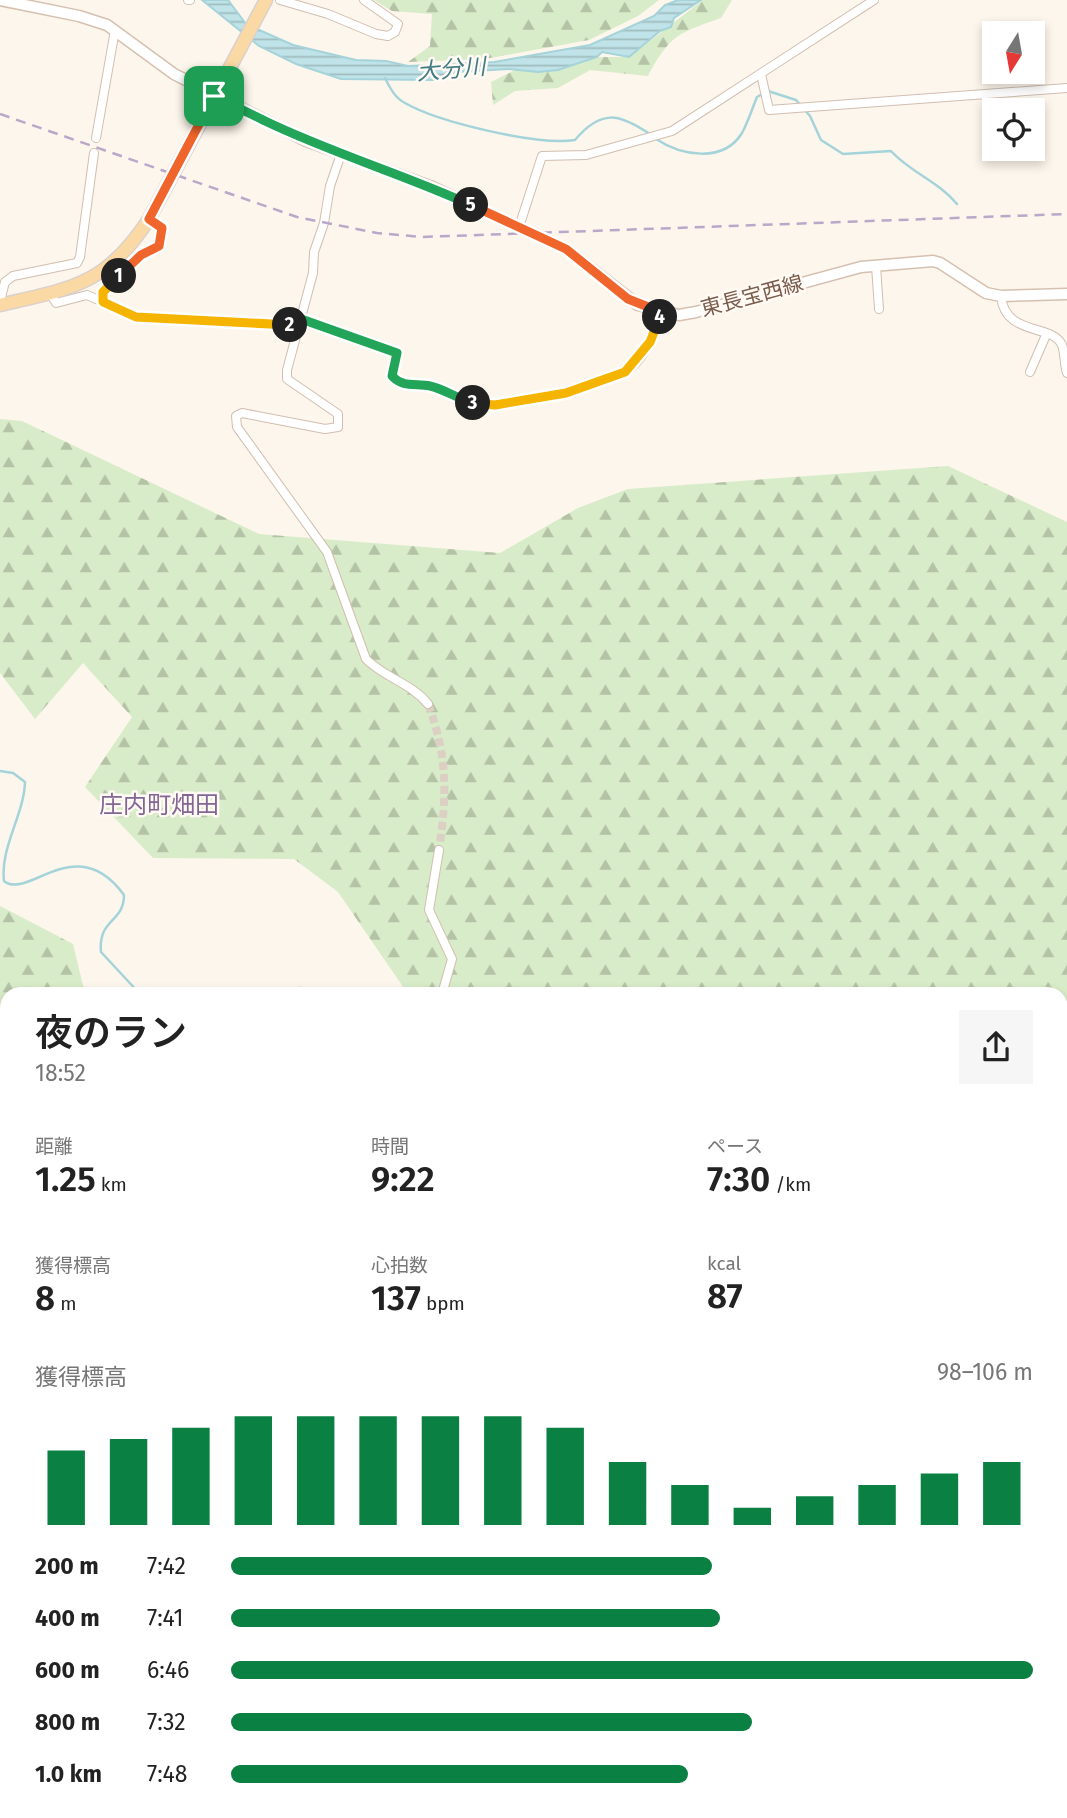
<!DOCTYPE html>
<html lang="ja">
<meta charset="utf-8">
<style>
:root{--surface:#fff;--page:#f6f6f6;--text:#222;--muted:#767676;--accent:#0b8043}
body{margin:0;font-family:"Fira Sans","Noto Sans JP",sans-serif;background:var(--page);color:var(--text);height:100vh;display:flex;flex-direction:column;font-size:26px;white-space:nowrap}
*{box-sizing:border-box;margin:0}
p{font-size:23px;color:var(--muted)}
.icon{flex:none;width:38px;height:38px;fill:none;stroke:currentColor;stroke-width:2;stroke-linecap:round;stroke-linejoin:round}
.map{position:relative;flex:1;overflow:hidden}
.details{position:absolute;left:0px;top:987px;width:1068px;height:831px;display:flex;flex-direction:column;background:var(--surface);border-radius:21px 21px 0 0;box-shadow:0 4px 10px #0003}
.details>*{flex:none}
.needle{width:46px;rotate:191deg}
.fabs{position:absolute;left:982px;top:21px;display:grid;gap:14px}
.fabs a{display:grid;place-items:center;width:63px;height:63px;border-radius:0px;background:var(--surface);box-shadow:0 4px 10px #0003;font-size:35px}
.pin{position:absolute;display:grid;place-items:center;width:60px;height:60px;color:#fff;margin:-30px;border-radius:14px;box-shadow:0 4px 10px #0006}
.km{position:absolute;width:35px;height:35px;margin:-18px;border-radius:50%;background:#222;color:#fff;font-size:19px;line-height:35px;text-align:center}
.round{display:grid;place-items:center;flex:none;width:74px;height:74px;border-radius:0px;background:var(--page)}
.headline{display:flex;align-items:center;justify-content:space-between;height:119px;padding:0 35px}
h1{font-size:38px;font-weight:600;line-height:52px}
.figures{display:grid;grid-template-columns:repeat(3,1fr);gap:10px;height:119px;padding:7px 35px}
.figures div{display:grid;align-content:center}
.figures b{font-size:35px;font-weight:600}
.figures small{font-size:19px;font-weight:400}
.figures p{font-size:19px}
.chart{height:196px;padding:14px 35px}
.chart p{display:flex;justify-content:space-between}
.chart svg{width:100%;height:126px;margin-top:7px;stroke:var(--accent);stroke-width:6}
ul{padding:0 35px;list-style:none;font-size:23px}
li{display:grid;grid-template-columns:112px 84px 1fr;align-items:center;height:52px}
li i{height:18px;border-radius:9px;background:var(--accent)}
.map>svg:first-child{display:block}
.forest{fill:url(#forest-firs)}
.water{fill:url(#water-rules);stroke:#a5d3da;stroke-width:2}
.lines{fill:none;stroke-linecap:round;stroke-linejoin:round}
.stream{stroke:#a5d3da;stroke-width:2.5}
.minor-tunnel{stroke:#dcd0c4;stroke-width:8;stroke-dasharray:8 4;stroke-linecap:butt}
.minor-casing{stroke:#d1beb0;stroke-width:10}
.secondary-casing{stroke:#d6c0b0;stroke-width:13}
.primary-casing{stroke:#dad1cd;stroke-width:15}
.minor{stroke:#fff;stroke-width:8}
.secondary{stroke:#fff;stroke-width:10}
.primary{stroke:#fbd9a5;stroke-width:12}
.rail{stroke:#b9a8c9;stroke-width:2.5;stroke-dasharray:10 7;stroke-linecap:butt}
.split-1-casing{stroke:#fff;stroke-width:14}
.split-2-casing{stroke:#fff;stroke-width:14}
.split-3-casing{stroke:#fff;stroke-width:14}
.split-4-casing{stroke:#fff;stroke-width:14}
.split-5-casing{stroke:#fff;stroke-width:14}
.split-6-casing{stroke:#fff;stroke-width:14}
.split-7-casing{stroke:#fff;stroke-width:14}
.split-1{stroke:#f0652b;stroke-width:9}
.split-2{stroke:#f5b400;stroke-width:9}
.split-3{stroke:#22a559;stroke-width:9}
.split-4{stroke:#f5b400;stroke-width:9}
.split-5{stroke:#f0652b;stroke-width:9}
.split-6{stroke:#22a559;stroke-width:9}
.split-7{stroke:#22a559;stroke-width:9}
.labels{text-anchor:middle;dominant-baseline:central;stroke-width:5;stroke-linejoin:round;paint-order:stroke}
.street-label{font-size:21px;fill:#7a5c4d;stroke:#fffaf3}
.water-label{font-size:23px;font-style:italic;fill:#437c86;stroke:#fffaf3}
.quarter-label{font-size:24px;fill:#846695;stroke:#fffaf3}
</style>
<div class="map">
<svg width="1067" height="1818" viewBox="0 0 1067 1818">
<defs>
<pattern id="forest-firs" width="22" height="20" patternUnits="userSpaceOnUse" patternTransform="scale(1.75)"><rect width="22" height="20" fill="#d8ecc9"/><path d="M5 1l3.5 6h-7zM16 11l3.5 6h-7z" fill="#b4c2a5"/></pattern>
<pattern id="water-rules" width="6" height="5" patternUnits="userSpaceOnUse" patternTransform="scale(1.75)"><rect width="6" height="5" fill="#bfe3e8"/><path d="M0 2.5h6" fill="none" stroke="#a0bbbe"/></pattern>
</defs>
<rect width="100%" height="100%" fill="#fdf6ec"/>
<g class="forest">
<polygon points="374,0 659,0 638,16 589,40 485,59 408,62 430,46 432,14 392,11"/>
<path d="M703,0h29l-11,18c-43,15 -51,17 -73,58l-58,-6 -32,18 -43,3 -22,14 -2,-23 24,-12 25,2 57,-15h32z"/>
<polygon points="0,419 22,421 259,534 500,553 578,508 628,489 948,466 1067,522 1067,1189 1060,1188 1060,994 408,994 338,892 294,859 153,858 85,787 132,717 83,663 35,719 0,673"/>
<polygon points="0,906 73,944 85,994 7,994 7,1266 0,1258"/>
<polygon points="1067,1353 1067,1395 1061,1401 1061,1355"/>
<path d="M1060,1405c7,28 7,61 1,88z"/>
<polygon points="0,1679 7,1682 7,1727 0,1722"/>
<polygon points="126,1811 193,1811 190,1818 134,1818"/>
<polygon points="295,1811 382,1811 382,1818 294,1818"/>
</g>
<polygon class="water" points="202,0 228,0 246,24 293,45 356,60 386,61 408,66 494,62 590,45 654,16 665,5 678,0 701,0 674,18 671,27 660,31 629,57 602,52 597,57 558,70 538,72 509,69 456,72 434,80 341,79 296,64 259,46"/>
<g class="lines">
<g class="stream">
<path d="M385,78c5,10 10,20 20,25 33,19 133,43 170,37 26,-31 44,-27 76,-5"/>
<path d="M656,139c24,16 67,25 86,-6 6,-11 10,-24 15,-36l11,-6 28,9 14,16 11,24 22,14 48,-3c19,21 48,31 66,53"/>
<path d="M0,771l13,2 12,9c-1,33 -25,65 -21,99 24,20 72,-52 120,14 0,28 -26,23 -23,57l39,42"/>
<polyline points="276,994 300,988 325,994"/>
<polyline points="1060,1578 1067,1578"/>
<polyline points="0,1810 9,1818"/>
</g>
<path class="minor-tunnel" d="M428,704c20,53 19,91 11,146"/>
<g class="minor-casing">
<g id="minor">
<polyline points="188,0 190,0"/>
<polyline points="280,0 328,14 376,34 388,36 395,32 398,24 364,0"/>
<polyline points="761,74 769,110 1067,88"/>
<polyline points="96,138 115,30"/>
<path d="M341,154l-11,32 -6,37 -10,29 -1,21 -26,97v9l51,35v13l-13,2 -83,-16 -6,3 1,11 90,125 39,107c19,19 45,24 62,45"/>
<path d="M149,219l13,9v12l-7,10 -14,5 -39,36 1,11 33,15 161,8 7,-5 93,33 -5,23c11,13 26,7 40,11 15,5 29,15 45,18 22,4 138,-22 154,-37 15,-14 25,-36 30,-56"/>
<polyline points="519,227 542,156 586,155 672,131 874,0"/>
<polyline points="876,266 879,309"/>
<polyline points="50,293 56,303 87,295 103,302"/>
<path d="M1001,296c4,41 51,27 61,49 3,8 2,19 5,28"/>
<polyline points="0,301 5,282 13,276 77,263 80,257 94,153"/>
<polyline points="1030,372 1046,335"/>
<polyline points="439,850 429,910 452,959 442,994"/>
<polyline points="0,1352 7,1354"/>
<polyline points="1060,1595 1067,1592"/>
<polyline points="0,1633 7,1635"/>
<polyline points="1060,1766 1067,1775"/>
<polyline points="0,1791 7,1797"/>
<polyline points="25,1811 34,1818"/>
<polyline points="237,1811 238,1818"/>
<polyline points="371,1811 380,1818"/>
<polyline points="884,1811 892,1818"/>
<polyline points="900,1811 904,1818"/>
<polyline points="550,1812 574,1818"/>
</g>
</g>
<g class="secondary-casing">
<polyline id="secondary" points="0,0 79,16 107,25 174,74 306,141 430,186 566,249 638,305 679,315 696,312 861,267 933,261 940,263 986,293 1001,296 1067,294"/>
</g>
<g class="primary-casing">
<path id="primary" d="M0,305c73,-17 106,-20 149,-86l117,-219"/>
</g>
<use href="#minor" class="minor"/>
<use href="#secondary" class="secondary"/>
<use href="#primary" class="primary"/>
<polyline class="rail" points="0,114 297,217 377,233 422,237 1067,214"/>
</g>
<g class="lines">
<g class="split-1-casing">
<polyline id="split-1" points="119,276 141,255 159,246 162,228 149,219 214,96"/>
</g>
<g class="split-2-casing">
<polyline id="split-2" points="119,276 103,292 103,302 136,317 290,325"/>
</g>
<g class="split-3-casing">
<path id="split-3" d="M290,325l14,-5 93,33 -5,23c11,12 24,7 38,10 14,3 28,13 43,17"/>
</g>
<g class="split-4-casing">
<polyline id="split-4" points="473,403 495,405 566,393 625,372 650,342 660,317"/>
</g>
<g class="split-5-casing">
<polyline id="split-5" points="471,205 566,249 628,299 661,312 660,317"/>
</g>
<g class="split-6-casing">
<path id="split-6" d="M263,120c68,33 140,54 208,85"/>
</g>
<g class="split-7-casing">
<polyline id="split-7" points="214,96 263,120"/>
</g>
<use href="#split-1" class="split-1"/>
<use href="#split-2" class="split-2"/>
<use href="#split-3" class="split-3"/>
<use href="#split-4" class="split-4"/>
<use href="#split-5" class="split-5"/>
<use href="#split-6" class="split-6"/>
<use href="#split-7" class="split-7"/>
</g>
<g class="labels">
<g class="street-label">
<text transform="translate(752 296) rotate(-15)">東長宝西線</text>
</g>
<g class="water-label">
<text transform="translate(451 69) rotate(-5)">大分川</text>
</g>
<g class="quarter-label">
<text x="159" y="805">庄内町畑田</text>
</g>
</g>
</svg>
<div class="fabs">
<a><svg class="needle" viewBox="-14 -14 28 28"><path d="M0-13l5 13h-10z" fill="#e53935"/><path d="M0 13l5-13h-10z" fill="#767676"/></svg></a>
<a><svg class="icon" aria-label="locate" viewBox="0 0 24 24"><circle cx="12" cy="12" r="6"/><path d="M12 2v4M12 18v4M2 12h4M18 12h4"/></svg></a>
</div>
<div class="pin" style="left:214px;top:96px;background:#1e9e55"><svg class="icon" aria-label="arrive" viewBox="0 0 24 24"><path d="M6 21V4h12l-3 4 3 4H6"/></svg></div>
<b class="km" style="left:119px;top:276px">1</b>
<b class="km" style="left:290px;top:325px">2</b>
<b class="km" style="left:473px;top:403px">3</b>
<b class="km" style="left:660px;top:317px">4</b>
<b class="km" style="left:471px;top:205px">5</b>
<section class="details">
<div class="headline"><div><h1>夜のラン</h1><p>18:52</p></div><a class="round"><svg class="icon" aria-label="share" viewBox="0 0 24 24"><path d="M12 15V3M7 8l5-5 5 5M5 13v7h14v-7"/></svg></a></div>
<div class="figures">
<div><p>距離</p><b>1.25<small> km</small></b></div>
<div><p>時間</p><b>9:22</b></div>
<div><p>ペース</p><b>7:30<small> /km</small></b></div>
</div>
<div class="figures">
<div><p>獲得標高</p><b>8<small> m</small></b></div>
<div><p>心拍数</p><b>137<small> bpm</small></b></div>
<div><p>kcal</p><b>87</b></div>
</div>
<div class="chart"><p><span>獲得標高</span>98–106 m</p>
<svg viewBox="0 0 160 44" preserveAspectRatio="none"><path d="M5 44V18M15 44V14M25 44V10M35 44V6M45 44V6M55 44V6M65 44V6M75 44V6M85 44V10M95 44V22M105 44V30M115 44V38M125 44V34M135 44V30M145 44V26M155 44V22"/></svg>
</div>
<ul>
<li><b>200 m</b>7:42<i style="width:60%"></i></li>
<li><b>400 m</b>7:41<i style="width:61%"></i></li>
<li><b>600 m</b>6:46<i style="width:100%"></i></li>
<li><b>800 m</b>7:32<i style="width:65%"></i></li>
<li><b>1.0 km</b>7:48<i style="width:57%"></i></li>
</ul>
</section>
</div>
